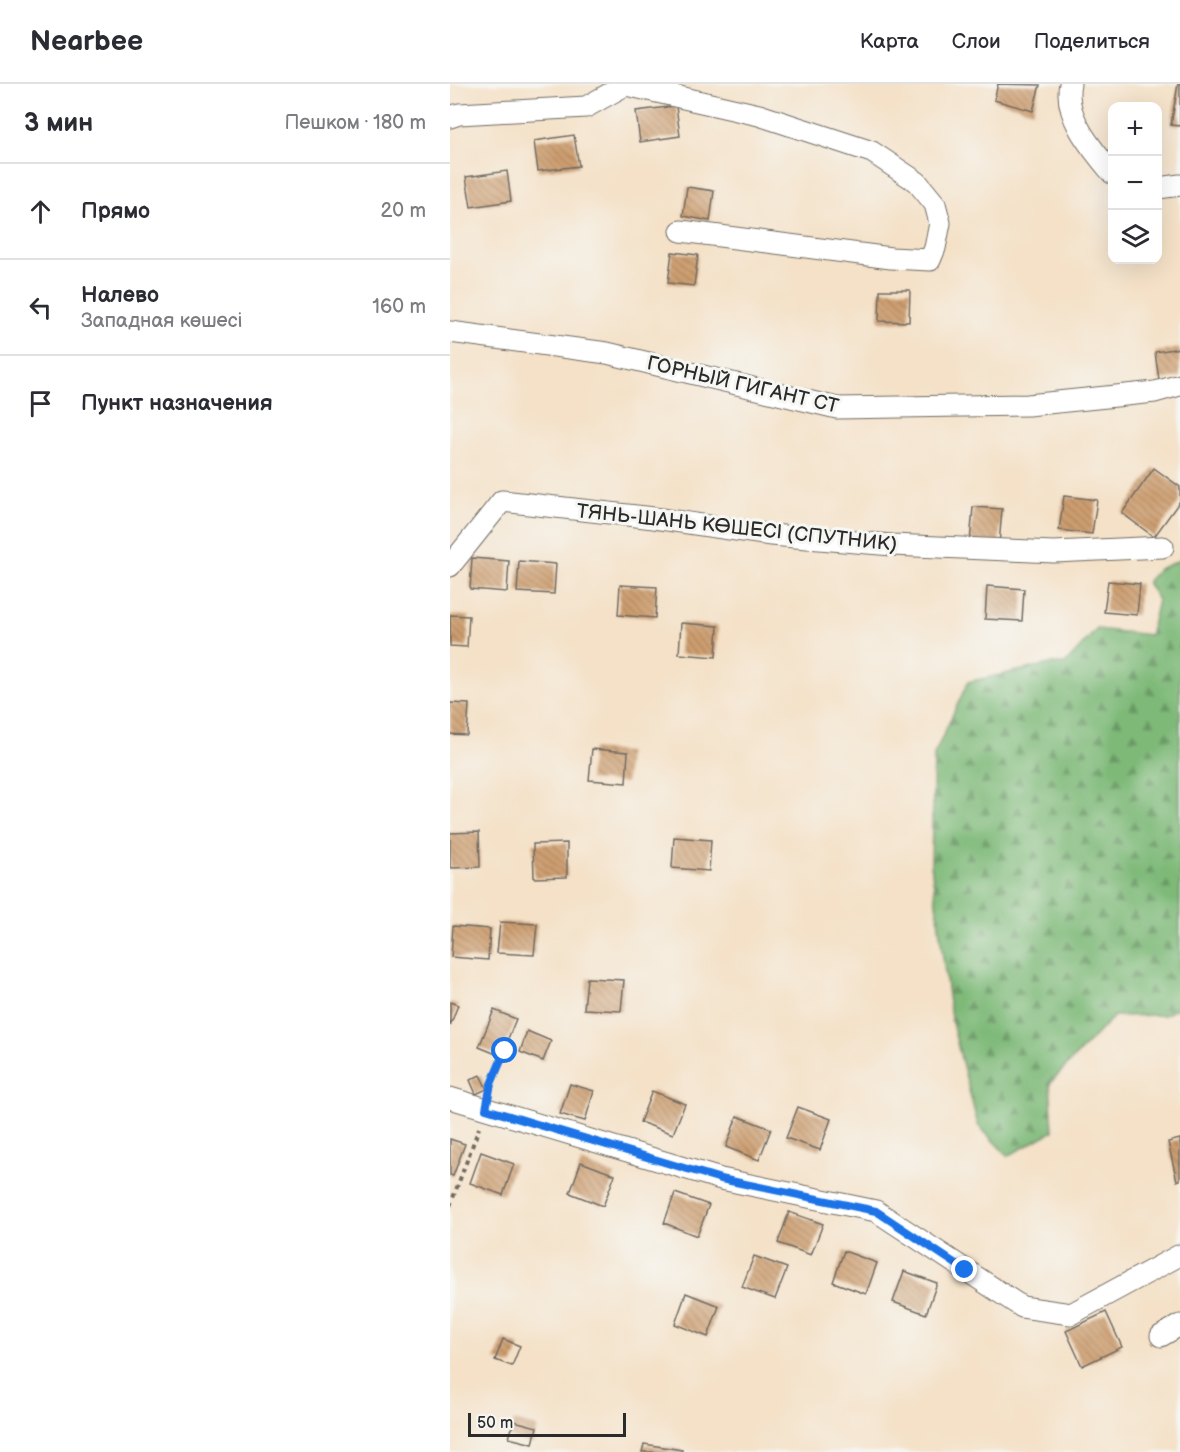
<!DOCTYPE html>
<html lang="ru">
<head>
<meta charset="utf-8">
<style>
  :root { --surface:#fff; --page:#f2f2f3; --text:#2b2b33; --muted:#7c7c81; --line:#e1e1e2 }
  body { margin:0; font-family:"Balsamiq Sans",sans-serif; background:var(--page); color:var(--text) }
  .controls { position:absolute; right:18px; top:18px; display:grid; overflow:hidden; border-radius:12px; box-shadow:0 6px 24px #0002 }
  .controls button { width:54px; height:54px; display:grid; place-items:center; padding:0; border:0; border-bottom:2px solid var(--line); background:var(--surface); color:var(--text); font:30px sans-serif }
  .scale { position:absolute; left:18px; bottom:15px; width:158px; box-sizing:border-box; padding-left:6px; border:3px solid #2b2b2b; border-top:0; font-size:16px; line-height:21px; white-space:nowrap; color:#2b2b2b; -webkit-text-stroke:4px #f6f6f2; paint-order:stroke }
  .stop { position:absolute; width:18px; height:18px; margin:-14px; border:4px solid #1a73e8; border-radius:50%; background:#fff }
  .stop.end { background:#1a73e8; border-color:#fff; box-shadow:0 2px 6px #0008 }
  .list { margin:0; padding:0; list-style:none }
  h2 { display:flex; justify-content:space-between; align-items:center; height:78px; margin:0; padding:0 24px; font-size:26px }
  h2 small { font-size:20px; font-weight:400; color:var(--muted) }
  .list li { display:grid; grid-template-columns:39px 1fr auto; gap:18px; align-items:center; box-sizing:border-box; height:96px; padding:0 24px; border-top:2px solid var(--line) }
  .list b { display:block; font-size:22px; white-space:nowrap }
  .list p { margin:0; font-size:20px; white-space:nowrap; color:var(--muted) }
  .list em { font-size:20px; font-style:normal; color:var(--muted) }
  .icon { flex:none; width:33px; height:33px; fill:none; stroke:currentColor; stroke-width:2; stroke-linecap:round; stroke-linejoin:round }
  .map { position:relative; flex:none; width:730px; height:1368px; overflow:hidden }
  header { display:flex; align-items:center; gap:36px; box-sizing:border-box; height:84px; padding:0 30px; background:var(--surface); border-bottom:2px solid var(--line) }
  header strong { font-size:28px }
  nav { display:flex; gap:33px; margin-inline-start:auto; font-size:21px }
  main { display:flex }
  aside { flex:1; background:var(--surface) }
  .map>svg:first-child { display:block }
</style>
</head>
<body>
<header>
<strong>Nearbee</strong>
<nav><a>Карта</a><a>Слои</a><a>Поделиться</a></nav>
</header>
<main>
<aside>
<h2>3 мин<small>Пешком · 180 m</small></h2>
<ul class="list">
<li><svg class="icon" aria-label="ahead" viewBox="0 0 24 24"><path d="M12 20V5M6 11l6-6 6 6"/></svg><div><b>Прямо</b></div><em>20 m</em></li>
<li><svg class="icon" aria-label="left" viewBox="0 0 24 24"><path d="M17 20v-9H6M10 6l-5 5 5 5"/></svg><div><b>Налево</b><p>Западная көшесі</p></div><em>160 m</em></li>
<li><svg class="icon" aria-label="arrive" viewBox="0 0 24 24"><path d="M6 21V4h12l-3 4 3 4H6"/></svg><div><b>Пункт назначения</b></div></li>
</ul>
</aside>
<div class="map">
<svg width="730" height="1368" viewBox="0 0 730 1368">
  <defs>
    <pattern id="forest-firs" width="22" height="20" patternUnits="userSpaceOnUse" patternTransform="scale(1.5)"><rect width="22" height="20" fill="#7eb978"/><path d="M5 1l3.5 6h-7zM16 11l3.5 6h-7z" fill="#679763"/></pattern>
    <pattern id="building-back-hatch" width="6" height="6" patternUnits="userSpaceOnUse" patternTransform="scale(1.5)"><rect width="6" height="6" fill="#ce9e6f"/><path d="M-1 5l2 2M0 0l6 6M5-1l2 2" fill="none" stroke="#a7815b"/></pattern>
  </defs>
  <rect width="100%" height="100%" fill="#f6f6f2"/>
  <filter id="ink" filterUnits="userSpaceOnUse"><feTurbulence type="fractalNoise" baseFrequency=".0167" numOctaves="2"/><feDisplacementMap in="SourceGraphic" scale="12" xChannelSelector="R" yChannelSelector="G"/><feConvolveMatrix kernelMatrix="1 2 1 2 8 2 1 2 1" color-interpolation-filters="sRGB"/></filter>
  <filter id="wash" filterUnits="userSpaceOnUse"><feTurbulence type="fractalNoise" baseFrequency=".008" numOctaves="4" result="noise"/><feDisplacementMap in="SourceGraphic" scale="24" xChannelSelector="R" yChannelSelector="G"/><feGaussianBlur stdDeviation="1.35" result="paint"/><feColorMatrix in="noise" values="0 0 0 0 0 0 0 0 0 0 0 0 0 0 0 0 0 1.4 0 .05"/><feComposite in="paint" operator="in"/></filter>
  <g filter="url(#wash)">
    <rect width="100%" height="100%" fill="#f4e1c7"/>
    <polygon fill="url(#forest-firs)" stroke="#547252" stroke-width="1.5" points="730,476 730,923 714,931 664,932 600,999 603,1047 558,1072 528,1041 501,935 481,780 484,671 518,598 600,580 615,580 647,545 700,551 708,516 697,498 709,485"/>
    <g id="blocks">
      <g fill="url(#building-back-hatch)">
        <polygon points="548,0 590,1 583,27 544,16"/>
        <polygon points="728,0 730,0 730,42 721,41"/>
        <polygon points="226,22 230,52 190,58 186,27"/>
        <polygon points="124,51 129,82 88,87 84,57"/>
        <polygon points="57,87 61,117 21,123 16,93"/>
        <polygon points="237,103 264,107 260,137 233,132"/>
        <polygon points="222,168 248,171 244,202 218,199"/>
        <polygon points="430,206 460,206 459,238 429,237"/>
        <polygon points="730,264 730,293 709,296 705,268"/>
        <polygon points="704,384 730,403 730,417 704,453 672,429"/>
        <polygon points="614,412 647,416 642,450 609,446"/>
        <polygon points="523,423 552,425 549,461 520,459"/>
        <polygon points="22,474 59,477 57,508 20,505"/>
        <polygon points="69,477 106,480 104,510 67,508"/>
        <polygon points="658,497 690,500 687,531 654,528"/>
        <polygon points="170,501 207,503 205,534 168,531"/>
        <polygon points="537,502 574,505 572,537 535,535"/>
        <polygon points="0,531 19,532 17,563 0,562"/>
        <polygon points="231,539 268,542 266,573 229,570"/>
        <polygon points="0,619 19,620 17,651 0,650"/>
        <polygon points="142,665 178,668 176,699 139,696"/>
        <polygon points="29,748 30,783 0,784 0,749"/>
        <polygon points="224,753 261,756 259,787 222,784"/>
        <polygon points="117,759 117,793 84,794 83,760"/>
        <polygon points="50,838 87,840 84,871 47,869"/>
        <polygon points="3,842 40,845 38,876 1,873"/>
        <polygon points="137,894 174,896 171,927 134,925"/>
        <polygon points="0,918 8,921 0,942"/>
        <polygon points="44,926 66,935 51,972 29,963"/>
        <polygon points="77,947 101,957 93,977 70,968"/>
        <polygon points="30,991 37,1005 26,1010 20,996"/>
        <polygon points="120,1000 144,1007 135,1037 110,1030"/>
        <polygon points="202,1007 235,1020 223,1050 190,1038"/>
        <polygon points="348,1023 381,1035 370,1066 336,1054"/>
        <polygon points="287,1032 321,1045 309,1076 276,1063"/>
        <polygon points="0,1055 15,1060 3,1092 0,1091"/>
        <polygon points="730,1055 730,1096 727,1097 718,1058"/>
        <polygon points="31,1068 64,1080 53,1111 20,1099"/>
        <polygon points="131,1078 165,1091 153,1122 120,1109"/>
        <polygon points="225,1109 259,1121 247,1152 214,1139"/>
        <polygon points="339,1128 373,1140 361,1171 328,1159"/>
        <polygon points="394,1167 427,1179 416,1210 383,1198"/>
        <polygon points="304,1172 337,1184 325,1215 292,1203"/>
        <polygon points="454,1187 487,1199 476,1230 443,1218"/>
        <polygon points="236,1209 269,1222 258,1253 225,1240"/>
        <polygon points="656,1228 672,1263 632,1282 616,1247"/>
        <polygon points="53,1255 70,1262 62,1282 45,1276"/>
        <polygon points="64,1337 87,1343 83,1360 59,1354"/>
        <polygon points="194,1360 232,1366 232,1368 192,1368"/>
      </g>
    </g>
  </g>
  <g filter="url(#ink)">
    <use href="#blocks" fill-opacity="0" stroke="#716b62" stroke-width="1.5"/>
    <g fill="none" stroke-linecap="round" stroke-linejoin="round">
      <defs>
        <g id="minor">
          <path d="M620 0C613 32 643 66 662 89"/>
          <polyline points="176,1 309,31 422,68 467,98 485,120 490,139 485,164 480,176 441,174 231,147"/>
          <polyline points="0,33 9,30 136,23 177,0"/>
          <polyline points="708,104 730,101"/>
          <polyline points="0,248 157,269 387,324 578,321 705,308 730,301"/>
          <polyline points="0,482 52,417 204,434 321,451 442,461 604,468 713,463"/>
          <polyline points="0,1014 271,1095 426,1127 572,1223 621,1230 730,1171"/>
          <polyline points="711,1252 730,1241"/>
        </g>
      </defs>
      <use href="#minor" stroke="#716b62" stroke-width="23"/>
      <g stroke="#716b62" stroke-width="4" stroke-dasharray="4.5 4.5" stroke-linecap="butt">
        <polyline points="40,1005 55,967"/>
        <polyline points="0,1122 29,1044"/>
      </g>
      <use href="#minor" stroke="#fff" stroke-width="21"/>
    </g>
  </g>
  <g fill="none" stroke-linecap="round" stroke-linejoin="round" filter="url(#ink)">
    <polyline stroke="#1a73e8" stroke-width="8" points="55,967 41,1000 36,1025 271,1095 426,1127 515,1186"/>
  </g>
  <g text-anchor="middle" stroke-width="6" stroke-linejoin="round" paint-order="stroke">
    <g font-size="20" fill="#2b2b2b" stroke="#f6f6f2">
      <text transform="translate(293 300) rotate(13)" y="7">ГОРНЫЙ ГИГАНТ СТ</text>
      <text transform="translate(287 443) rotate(6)" y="7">ТЯНЬ-ШАНЬ КӨШЕСІ (СПУТНИК)</text>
    </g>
  </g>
</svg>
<div class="controls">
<button>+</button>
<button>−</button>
<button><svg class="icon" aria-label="layers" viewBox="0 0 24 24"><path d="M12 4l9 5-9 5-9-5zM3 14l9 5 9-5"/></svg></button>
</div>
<div class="scale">50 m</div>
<div class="stop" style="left:55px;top:967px"></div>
<div class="stop end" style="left:515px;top:1186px"></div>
</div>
</main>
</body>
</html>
